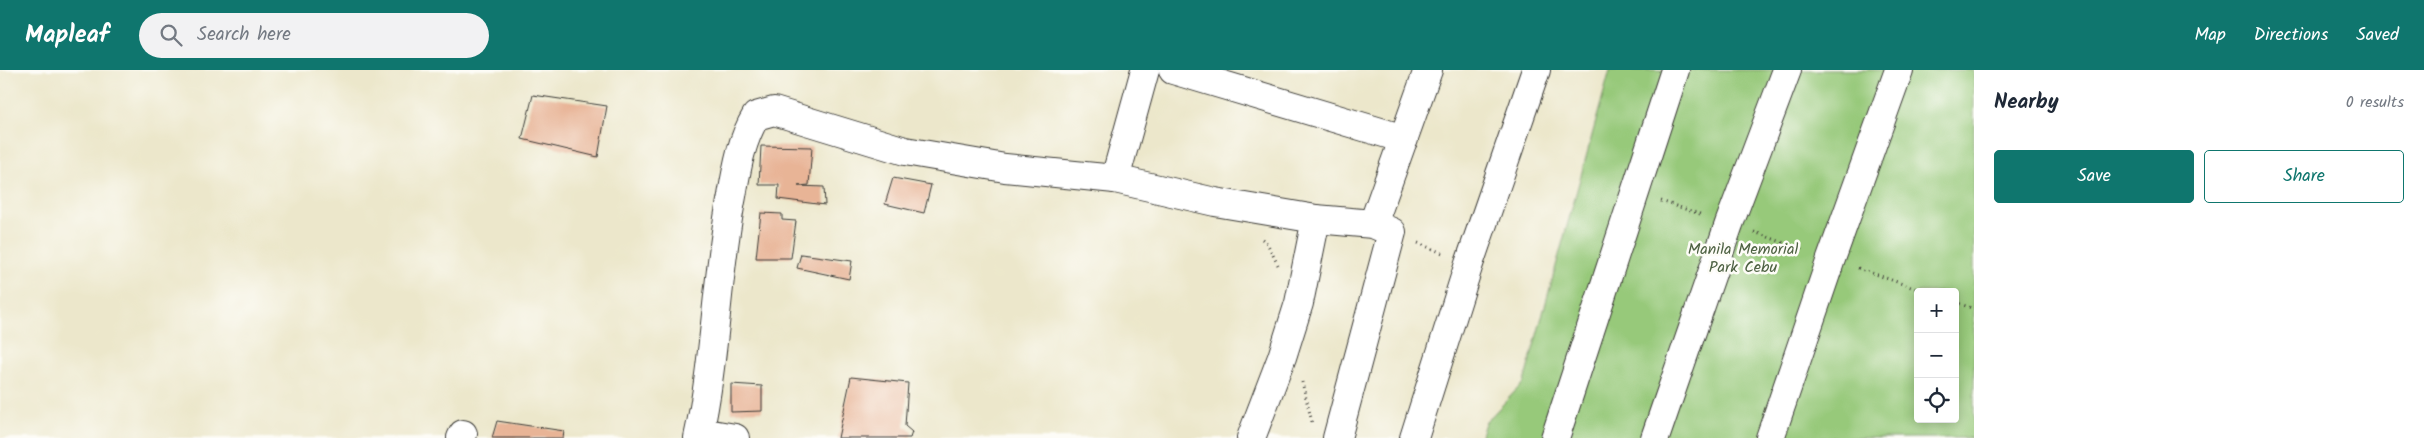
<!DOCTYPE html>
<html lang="en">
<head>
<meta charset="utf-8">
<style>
  :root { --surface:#fff; --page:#f2f2f3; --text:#1f2937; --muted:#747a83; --line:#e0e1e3; --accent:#0f766e }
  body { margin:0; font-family:Kalam,sans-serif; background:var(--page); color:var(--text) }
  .controls { position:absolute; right:15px; bottom:15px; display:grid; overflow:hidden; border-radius:5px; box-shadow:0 2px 12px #0003 }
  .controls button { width:45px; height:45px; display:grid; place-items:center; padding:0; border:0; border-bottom:1px solid var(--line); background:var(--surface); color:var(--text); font:25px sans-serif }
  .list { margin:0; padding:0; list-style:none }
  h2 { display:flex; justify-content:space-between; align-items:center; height:65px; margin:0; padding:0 20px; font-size:21px }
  h2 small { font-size:16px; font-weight:400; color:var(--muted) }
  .actions { display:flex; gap:10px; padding:15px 20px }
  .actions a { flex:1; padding:11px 0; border:1px solid var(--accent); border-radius:5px; text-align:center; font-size:18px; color:var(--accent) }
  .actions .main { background:var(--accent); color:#fff }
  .icon { flex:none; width:28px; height:28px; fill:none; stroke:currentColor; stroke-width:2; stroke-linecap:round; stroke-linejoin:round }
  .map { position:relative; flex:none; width:1974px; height:368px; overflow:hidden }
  header { display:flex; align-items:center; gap:30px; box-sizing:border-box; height:70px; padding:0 25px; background:var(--accent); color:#fff }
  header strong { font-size:24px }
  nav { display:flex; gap:28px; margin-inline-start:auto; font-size:18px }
  .search { width:350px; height:45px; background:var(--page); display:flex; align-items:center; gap:12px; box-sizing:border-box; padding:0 18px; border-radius:28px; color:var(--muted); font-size:19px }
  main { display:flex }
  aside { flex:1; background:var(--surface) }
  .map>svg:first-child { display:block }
</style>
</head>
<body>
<header>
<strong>Mapleaf</strong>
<div class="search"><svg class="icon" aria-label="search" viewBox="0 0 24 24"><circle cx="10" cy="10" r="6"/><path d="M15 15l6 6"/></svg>Search here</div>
<nav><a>Map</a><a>Directions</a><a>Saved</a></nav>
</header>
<main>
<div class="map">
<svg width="1974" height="368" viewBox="0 0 1974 368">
  <rect width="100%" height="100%" fill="#fdfcf7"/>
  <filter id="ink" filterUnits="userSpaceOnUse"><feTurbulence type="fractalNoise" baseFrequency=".02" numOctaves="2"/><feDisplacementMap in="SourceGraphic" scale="10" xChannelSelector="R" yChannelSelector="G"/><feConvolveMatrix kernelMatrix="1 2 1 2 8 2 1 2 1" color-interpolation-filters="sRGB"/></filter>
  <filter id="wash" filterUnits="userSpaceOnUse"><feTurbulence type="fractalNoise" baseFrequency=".0096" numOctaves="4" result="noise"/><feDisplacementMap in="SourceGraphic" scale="20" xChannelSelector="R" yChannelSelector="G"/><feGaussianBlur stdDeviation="1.12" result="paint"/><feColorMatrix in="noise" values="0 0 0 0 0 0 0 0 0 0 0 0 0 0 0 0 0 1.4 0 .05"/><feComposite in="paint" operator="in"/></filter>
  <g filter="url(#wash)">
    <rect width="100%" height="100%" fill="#ece7cb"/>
    <path fill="#97c97a" stroke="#5a724b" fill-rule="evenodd" d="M1610 0H1974V368H1480L1485 353 1524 312ZM1918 222H1955V349H1918Z"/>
    <g id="blocks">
      <g fill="#e8b496">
        <polygon points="533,25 607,36 598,87 522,69"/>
        <polygon points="761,76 812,77 809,115 798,116 824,117 825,135 778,129 779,115 759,115"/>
        <polygon points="893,108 931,115 924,143 885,134"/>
        <polygon points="761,143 782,144 782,150 796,151 791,188 756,188"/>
        <polygon points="801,184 852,191 849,209 797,198"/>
        <polygon points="851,307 908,313 905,356 912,362 910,368 838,368"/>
        <polygon points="731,314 762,316 762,341 731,342"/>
        <polygon points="497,351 564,361 563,368 492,368"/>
      </g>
    </g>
  </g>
  <g filter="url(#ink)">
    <use href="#blocks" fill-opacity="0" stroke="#3b3a36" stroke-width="1"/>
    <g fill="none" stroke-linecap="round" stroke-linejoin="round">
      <defs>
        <g id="minor">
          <polyline points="1173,0 1404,69"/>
          <polyline points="1115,109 1145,0"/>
          <polyline points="1373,154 1428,0"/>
          <polyline points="700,362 735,368"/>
          <polyline points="461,368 463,364"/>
          <path d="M698 368C716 288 716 206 732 126 737 97 741 71 756 46L774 41 905 81 1005 98 1115 109 1215 132 1316 149 1373 154 1392 162 1337 368"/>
          <polyline points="1251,368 1282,287 1299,233 1316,149"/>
          <polyline points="1414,368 1469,194 1536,0"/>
          <polyline points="1555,368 1675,0"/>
          <polyline points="1655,368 1729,154 1787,0"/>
          <polyline points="1770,368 1831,189 1899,0"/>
        </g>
      </defs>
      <use href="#minor" stroke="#3b3a36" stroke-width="30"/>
      <g stroke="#3b3a36" stroke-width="3" stroke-dasharray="1 4" stroke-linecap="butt">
        <polyline points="1661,131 1703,145"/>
        <polyline points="1754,162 1804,180"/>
        <polyline points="1262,169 1267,173 1278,195"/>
        <polyline points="1418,173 1445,184"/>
        <polyline points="1858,198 1925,222"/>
        <polyline points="1955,232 1974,239"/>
        <polyline points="1302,312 1312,352"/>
      </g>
      <use href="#minor" stroke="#fff" stroke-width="28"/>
    </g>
  </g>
  <g text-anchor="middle" stroke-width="5" stroke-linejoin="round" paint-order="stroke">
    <g font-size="16" fill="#4d6142" stroke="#fdfcf7">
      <text x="1743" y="184">Manila Memorial<tspan x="1743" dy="18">Park Cebu</tspan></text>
    </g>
  </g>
</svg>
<div class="controls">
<button>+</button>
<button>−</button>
<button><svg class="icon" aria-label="locate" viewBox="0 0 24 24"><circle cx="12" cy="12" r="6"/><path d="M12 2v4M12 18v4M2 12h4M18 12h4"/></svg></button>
</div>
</div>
<aside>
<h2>Nearby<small>0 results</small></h2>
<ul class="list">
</ul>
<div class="actions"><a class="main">Save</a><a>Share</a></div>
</aside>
</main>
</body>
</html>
